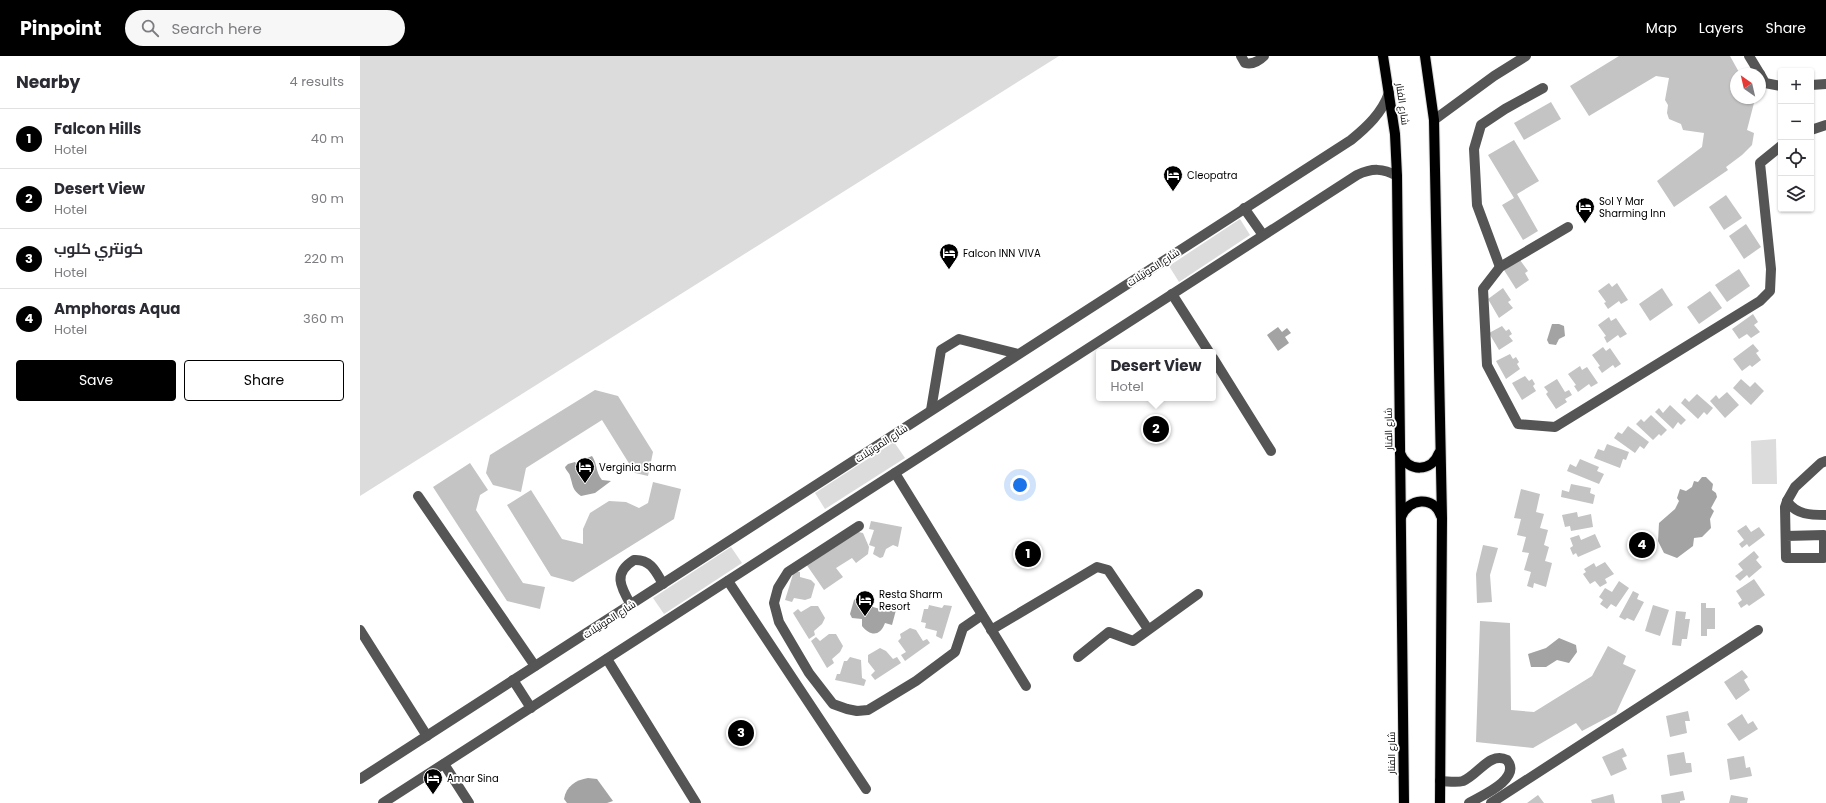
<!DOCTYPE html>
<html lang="en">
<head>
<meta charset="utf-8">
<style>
  :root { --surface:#fff; --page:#f7f7f7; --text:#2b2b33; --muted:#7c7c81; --line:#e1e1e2; --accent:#000 }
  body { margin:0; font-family:Poppins,Cairo,sans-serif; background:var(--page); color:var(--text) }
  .controls { position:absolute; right:12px; top:12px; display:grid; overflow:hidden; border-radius:4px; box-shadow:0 1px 3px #0004 }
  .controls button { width:36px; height:36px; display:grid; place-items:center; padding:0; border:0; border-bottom:1px solid var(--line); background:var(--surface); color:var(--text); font:20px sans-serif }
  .compass { position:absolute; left:1370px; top:12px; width:36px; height:36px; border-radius:50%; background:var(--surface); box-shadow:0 1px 3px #0004; rotate:326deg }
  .you { position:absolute; left:660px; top:429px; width:14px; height:14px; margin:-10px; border:3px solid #fff; border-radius:50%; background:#1a73e8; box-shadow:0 0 0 6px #1a73e833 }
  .badge { display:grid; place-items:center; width:26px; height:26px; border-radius:50%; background:var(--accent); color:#fff; font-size:13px; font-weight:700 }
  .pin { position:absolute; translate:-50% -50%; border:2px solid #fff; box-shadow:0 1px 4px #0006 }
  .popup { position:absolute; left:736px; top:293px; width:120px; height:52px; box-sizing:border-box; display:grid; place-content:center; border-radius:4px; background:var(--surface); filter:drop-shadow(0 1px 3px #0005); font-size:13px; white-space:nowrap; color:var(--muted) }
  .popup b { font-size:15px; color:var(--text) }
  .popup::after { content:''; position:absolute; left:50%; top:100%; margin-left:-8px; border:8px solid transparent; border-top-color:var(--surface) }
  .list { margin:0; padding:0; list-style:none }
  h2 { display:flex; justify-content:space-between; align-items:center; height:52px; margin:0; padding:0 16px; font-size:17px }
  h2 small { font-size:13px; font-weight:400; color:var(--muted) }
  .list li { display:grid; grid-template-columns:26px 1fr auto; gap:12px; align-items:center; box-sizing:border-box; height:60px; padding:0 16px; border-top:1px solid var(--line) }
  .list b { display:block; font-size:15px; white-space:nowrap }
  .list p { margin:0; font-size:13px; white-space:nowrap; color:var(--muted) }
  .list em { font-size:13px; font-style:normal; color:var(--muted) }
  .actions { display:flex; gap:8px; padding:12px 16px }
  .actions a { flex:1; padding:9px 0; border:1px solid var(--accent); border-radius:4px; text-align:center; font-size:14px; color:var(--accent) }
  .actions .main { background:var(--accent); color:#fff }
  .icon { flex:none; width:22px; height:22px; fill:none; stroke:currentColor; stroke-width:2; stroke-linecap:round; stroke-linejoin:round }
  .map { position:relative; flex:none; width:1466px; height:747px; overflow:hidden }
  header { display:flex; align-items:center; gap:24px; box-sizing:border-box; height:56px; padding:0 20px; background:var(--accent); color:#fff }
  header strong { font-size:19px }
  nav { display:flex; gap:22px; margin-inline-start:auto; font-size:14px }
  .search { width:280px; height:36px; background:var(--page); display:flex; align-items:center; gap:10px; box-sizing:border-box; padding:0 14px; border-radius:22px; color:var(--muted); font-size:15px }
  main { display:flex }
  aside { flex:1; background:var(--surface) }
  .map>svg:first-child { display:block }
</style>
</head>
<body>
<header>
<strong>Pinpoint</strong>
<div class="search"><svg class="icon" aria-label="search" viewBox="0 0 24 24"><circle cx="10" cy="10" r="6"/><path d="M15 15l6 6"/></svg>Search here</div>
<nav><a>Map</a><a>Layers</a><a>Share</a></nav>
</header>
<main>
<aside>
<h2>Nearby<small>4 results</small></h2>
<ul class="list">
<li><span class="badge">1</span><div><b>Falcon Hills</b><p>Hotel</p></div><em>40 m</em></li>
<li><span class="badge">2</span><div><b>Desert View</b><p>Hotel</p></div><em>90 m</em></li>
<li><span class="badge">3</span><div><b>كونتري كلوب</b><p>Hotel</p></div><em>220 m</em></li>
<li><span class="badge">4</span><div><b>Amphoras Aqua</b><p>Hotel</p></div><em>360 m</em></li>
</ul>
<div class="actions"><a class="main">Save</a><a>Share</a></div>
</aside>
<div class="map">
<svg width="1466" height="747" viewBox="0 0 1466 747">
  <rect width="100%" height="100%" fill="#fff"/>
  <g fill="#dcdcdc">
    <polygon points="0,0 699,0 0,440"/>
    <polygon points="880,163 890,179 819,226 809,210"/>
    <polygon points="1416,383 1417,428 1392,428 1391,385"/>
    <polygon points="534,386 545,402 465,453 455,437"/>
    <polygon points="371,491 382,507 304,558 293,542"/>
  </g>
  <g fill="#a3a3a3">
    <polygon points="1192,268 1199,268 1204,270 1205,280 1199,283 1196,289 1189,288 1187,284"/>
    <polygon points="918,271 922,276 927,272 931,277 925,281 929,287 918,295 907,279"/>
    <path d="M232 400C238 409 235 415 242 424L251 425 235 437 221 440C212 434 213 429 210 420 210 417 206 415 205 411L208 408 215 406 220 412 224 411 227 402Z"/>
    <polygon points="1342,421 1346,421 1353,428 1352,434 1356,437 1357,441 1351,452 1354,455 1350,463 1351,472 1342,481 1334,482 1333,490 1317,502 1304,497 1298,485 1299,467 1315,453 1319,445 1317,442 1320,433 1326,435 1332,431 1334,425 1338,426"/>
    <path d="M497 542 510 545 513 551 520 553 526 548 533 550 536 554 532 569 525 567C520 581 510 580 502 570V563L492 562 490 558 494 544Z"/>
    <polygon points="1199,582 1216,589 1217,596 1209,607 1197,604 1186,611 1171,611 1168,598 1186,592"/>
    <path d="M228 722 237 723 253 745 247 747H207L204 743C206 730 216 724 228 722Z"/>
  </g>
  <g fill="#c4c4c4">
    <polygon points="1259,0 1370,0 1380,18 1376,18 1376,42 1395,43 1387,74 1394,77 1392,89 1382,99 1366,111 1368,114 1314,151 1297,125 1342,91 1344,77 1323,74 1321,68 1309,63 1307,57 1308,49 1305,44 1309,22 1296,20 1229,60 1210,30"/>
    <polygon points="1191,46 1201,63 1164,84 1154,67"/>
    <polygon points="1154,84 1179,125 1157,138 1178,175 1163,184 1142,149 1154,142 1128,99"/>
    <polygon points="1366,139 1382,162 1364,174 1349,151"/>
    <polygon points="1386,168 1401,191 1384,203 1369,180"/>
    <polygon points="1160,204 1168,215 1165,217 1169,224 1156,233 1144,214"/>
    <polygon points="1379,213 1390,230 1367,246 1355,229"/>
    <polygon points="1249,227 1252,231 1257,227 1268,244 1261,248 1259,245 1248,253 1244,247 1246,246 1238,235"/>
    <polygon points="1143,232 1151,244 1148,246 1153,252 1139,262 1128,243"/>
    <polygon points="1302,232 1313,249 1290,265 1279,248"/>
    <polygon points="1350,235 1362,252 1339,268 1327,251"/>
    <polygon points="1393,258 1398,266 1394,269 1400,276 1391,282 1387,278 1379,283 1372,273"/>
    <polygon points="1249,261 1251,265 1256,262 1267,278 1260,282 1258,279 1247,287 1244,281 1246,280 1238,269"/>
    <polygon points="1142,270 1146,275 1149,273 1152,278 1149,280 1153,285 1139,294 1129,277"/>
    <polygon points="1393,288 1399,295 1396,297 1401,304 1392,311 1390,309 1382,315 1373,303"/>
    <polygon points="1243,291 1246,295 1250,292 1261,308 1255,312 1253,309 1242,317 1238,311 1240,310 1232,299"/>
    <polygon points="1150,298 1153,303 1156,301 1159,306 1157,308 1160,313 1146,323 1136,305"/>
    <polygon points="1220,310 1222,314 1227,311 1238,327 1231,331 1229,328 1218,336 1214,330 1216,329 1208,318"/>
    <polygon points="1165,320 1169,325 1172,323 1175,328 1173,330 1176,335 1162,344 1152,327"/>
    <polygon points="1197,323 1205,336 1209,334 1212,339 1205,343 1207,346 1196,353 1186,338 1188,336 1184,331"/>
    <polygon points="1381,323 1390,331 1395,326 1404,335 1391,349 1373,332"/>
    <polygon points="235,334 258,340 293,396 288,420 275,417 242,364 166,412 161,436 133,429 126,417 130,399"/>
    <polygon points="1367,336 1379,349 1365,362 1350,345 1356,339 1359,343"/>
    <polygon points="1337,338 1353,352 1347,359 1344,356 1338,363 1321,347 1325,342 1329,346"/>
    <polygon points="1310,349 1326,364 1321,369 1318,366 1313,373 1295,356 1299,352 1303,357"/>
    <polygon points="1291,359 1307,374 1301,380 1299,378 1293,384 1276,368 1281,363 1284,366"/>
    <polygon points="1268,370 1289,386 1284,393 1280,390 1275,397 1254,382 1258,376 1262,378"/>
    <polygon points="1247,388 1269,396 1266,404 1263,403 1260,412 1234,402 1238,393 1244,395"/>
    <polygon points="1220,403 1239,411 1237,415 1244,418 1239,428 1207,415 1210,408 1216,411"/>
    <polygon points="110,407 128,434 120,439 116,454 163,527 185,531 180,553 147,545 73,431"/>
    <polygon points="293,426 321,433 314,463 213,526 191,520 147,449 171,434 202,483 223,488 223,473 230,457 249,445 266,446 279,452 288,447"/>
    <polygon points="1211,428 1231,432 1230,437 1235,439 1233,448 1201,441 1202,434 1209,436"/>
    <polygon points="1161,433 1180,438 1176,456 1184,458 1180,472 1188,474 1184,489 1189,491 1185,505 1192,507 1186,531 1174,527 1173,532 1167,530 1171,516 1164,514 1169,497 1162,496 1166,481 1157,479 1161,463 1154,462"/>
    <polygon points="1217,456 1218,461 1231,458 1233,471 1211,475 1210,470 1205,471 1202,459"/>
    <polygon points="511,465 542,471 538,491 533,489 526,493 523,501 520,502 513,498 515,491 509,489 514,474 509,473"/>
    <polygon points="1386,469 1391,476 1399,471 1405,479 1389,491 1387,488 1382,492 1379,488 1384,484 1377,475"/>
    <polygon points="494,475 503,477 509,491 508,498 496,507 492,502 476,512 483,521 464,534 446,508"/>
    <polygon points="1235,478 1241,491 1218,501 1216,497 1213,499 1210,492 1213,490 1210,482 1219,479 1221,484"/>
    <polygon points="1123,489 1138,492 1130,519 1132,546 1117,547 1116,518"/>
    <polygon points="1394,495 1399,501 1396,504 1402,511 1389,522 1387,519 1380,525 1375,520 1383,514 1378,508"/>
    <polygon points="1245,506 1254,518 1245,523 1247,527 1240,531 1235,525 1230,528 1223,518 1226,516 1224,513 1234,507 1236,511"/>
    <polygon points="434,515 440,516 440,521 451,524 455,528 451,542 445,544 434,542 432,546 425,544"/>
    <polygon points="1394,523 1405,539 1389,550 1387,548 1381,552 1378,547 1382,544 1376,535"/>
    <polygon points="1259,525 1269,532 1256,551 1251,548 1247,553 1240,548 1243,544 1239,541 1245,532 1252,536"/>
    <polygon points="1273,535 1279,538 1277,543 1284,546 1274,565 1267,562 1265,564 1259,561"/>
    <polygon points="1341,547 1346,547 1346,552 1355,552 1355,573 1347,573 1347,580 1341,580"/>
    <polygon points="569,549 582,552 584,549 592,550 582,583 576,580 577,575 565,572 566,567 561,566 564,553 568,553"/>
    <polygon points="1293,549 1309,554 1300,580 1285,575"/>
    <polygon points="451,550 458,550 465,562 462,568 454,575 455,579 449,583 433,557 438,553 441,556"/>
    <polygon points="1316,555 1326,556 1325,563 1330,563 1327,583 1322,583 1321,590 1312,589"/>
    <polygon points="1120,565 1150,567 1151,654 1174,656 1232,620 1248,590 1266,600 1263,608 1276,614 1256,657 1222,675 1216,667 1173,692 1116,686"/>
    <polygon points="550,572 556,574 563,585 567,583 570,587 545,605 541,599 546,596 538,585 541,582 540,578"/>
    <polygon points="469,578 476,578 483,590 480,596 472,603 474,607 467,612 451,585 456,581 460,585"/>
    <polygon points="520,592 526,595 533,603 537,601 541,607 515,624 511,619 515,615 508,606 508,599"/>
    <polygon points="490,601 501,604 502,622 506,624 504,630 475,624 477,618 480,618 484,605 487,605"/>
    <polygon points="1382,614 1388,621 1384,624 1390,634 1376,644 1364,626"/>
    <polygon points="1328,655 1330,665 1325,665 1327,677 1310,681 1306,660"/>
    <polygon points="1382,658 1388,668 1393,665 1398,673 1379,685 1367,668"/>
    <polygon points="1263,692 1267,700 1262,702 1267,713 1251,720 1242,701"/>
    <polygon points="1324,696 1326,707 1331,707 1332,716 1310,720 1307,699"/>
    <polygon points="1384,700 1386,712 1390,711 1392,720 1370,724 1367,703"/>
    <polygon points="1323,735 1325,744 1320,745 1320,747 1302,747 1301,739"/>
    <polygon points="1253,738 1255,747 1232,747 1231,744"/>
    <polygon points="1178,739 1184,747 1167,747"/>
    <polygon points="1371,739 1388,742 1387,747 1369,747"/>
  </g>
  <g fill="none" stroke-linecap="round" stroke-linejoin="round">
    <defs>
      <g id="major">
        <polyline points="1023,0 1035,78 1037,120 1044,747"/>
        <polyline points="1065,0 1074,64 1082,462 1080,747"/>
        <path d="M1040 397C1048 417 1072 416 1079 397"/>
        <path d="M1041 461C1048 442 1074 439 1081 460"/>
      </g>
    </defs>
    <use href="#major" stroke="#dbdbdb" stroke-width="12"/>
    <g stroke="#555" stroke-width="10">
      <path d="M881 0 885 7C893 9 899 5 904 0"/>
      <polyline points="1389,0 1400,18"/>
      <polyline points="1400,18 1405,27 1421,30"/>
      <polyline points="1451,29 1466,28"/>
      <polyline points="1074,64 1134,20 1166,0"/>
      <polyline points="1451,74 1466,69"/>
      <polyline points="884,152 903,179"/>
      <polyline points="1208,171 1140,211 1123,233 1127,309 1158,368 1195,371 1400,245 1410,235 1411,213 1400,107 1421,90"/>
      <polyline points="1140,211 1117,149 1114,93 1121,69 1145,53 1183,32"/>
      <polyline points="812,238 849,296"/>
      <polyline points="853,302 911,395"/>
      <polyline points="571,354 581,294 599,283 658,298"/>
      <path d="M1466 405 1461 407 1435 431 1427 445C1436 459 1451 459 1466 459"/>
      <polyline points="535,417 666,630"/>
      <polyline points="58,440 175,610"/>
      <polyline points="499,470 428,516 418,532 414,547 419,566 449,617 473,648 487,653 497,655 508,654 528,642 556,625 595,596 603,572 622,559"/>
      <polyline points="1426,480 1464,479 1464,502 1426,502 1425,451 1427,445"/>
      <polyline points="368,525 506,733"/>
      <path d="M271 549C260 530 253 517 274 504 291 503 296 516 303 528"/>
      <polyline points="0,574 67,680"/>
      <polyline points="631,574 737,511 748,514 788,573"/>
      <polyline points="718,601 749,576 773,585 838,538"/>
      <polyline points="247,603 336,747"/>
      <polyline points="153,624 171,652"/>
      <polyline points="84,708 109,747"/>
      <path d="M0 723 991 84C1007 71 1022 57 1029 37"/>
      <path d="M1080 725C1087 725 1096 727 1103 725 1118 719 1130 695 1147 704 1162 723 1121 740 1109 747"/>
      <path d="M23 747 997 119C1012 112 1023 112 1037 120"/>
      <polyline points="1131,747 1398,574"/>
    </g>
    <use href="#major" stroke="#000" stroke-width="10"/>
  </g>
  <defs>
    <symbol id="hotel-pin" viewBox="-11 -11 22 30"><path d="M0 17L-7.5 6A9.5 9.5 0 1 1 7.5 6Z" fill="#000" stroke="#fff"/><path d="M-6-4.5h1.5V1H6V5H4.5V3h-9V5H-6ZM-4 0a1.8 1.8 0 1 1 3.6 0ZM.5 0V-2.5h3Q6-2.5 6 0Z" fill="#fff"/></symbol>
  </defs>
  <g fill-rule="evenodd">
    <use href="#hotel-pin" x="802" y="108" width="22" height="30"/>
    <use href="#hotel-pin" x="1214" y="140" width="22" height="30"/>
    <use href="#hotel-pin" x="578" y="186" width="22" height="30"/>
    <use href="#hotel-pin" x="214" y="400" width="22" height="30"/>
    <use href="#hotel-pin" x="494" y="533" width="22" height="30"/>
    <use href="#hotel-pin" x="62" y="711" width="22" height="30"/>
  </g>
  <g text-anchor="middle" stroke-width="3.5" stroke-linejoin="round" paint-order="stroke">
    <g font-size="10" fill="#000" stroke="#fff">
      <text transform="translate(1043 48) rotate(82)" y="4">شارع الفنار</text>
      <text transform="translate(793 211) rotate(-33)" y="4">شارع الموتيلات</text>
      <text transform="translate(1028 373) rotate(-91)" y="4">شارع الفنار</text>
      <text transform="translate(521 387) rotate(-33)" y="4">شارع الموتيلات</text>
      <text transform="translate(249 563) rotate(-33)" y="4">شارع الموتيلات</text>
      <text transform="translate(1031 697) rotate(-90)" y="4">شارع الفنار</text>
    </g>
    <g font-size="10" fill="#000" stroke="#fff" text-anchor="start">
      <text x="827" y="123">Cleopatra</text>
      <text x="1239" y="149">Sol Y Mar<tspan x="1239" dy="12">Sharming Inn</tspan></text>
      <text x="603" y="201">Falcon INN VIVA</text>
      <text x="239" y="415">Verginia Sharm</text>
      <text x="519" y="542">Resta Sharm<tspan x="519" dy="12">Resort</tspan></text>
      <text x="87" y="726">Amar Sina</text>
    </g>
  </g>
</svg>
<div class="controls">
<button>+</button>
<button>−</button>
<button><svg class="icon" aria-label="locate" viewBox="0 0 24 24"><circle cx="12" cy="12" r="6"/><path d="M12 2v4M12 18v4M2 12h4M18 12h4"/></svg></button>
<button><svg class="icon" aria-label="layers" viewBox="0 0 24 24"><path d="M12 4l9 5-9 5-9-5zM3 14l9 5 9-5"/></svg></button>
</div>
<svg class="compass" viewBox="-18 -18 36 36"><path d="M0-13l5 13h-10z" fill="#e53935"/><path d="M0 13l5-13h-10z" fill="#7c7c81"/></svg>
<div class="you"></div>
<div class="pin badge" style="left:668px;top:498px">1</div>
<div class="pin badge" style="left:796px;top:373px">2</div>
<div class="popup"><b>Desert View</b>Hotel</div>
<div class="pin badge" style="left:381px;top:677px">3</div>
<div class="pin badge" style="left:1282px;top:489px">4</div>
</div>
</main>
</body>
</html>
